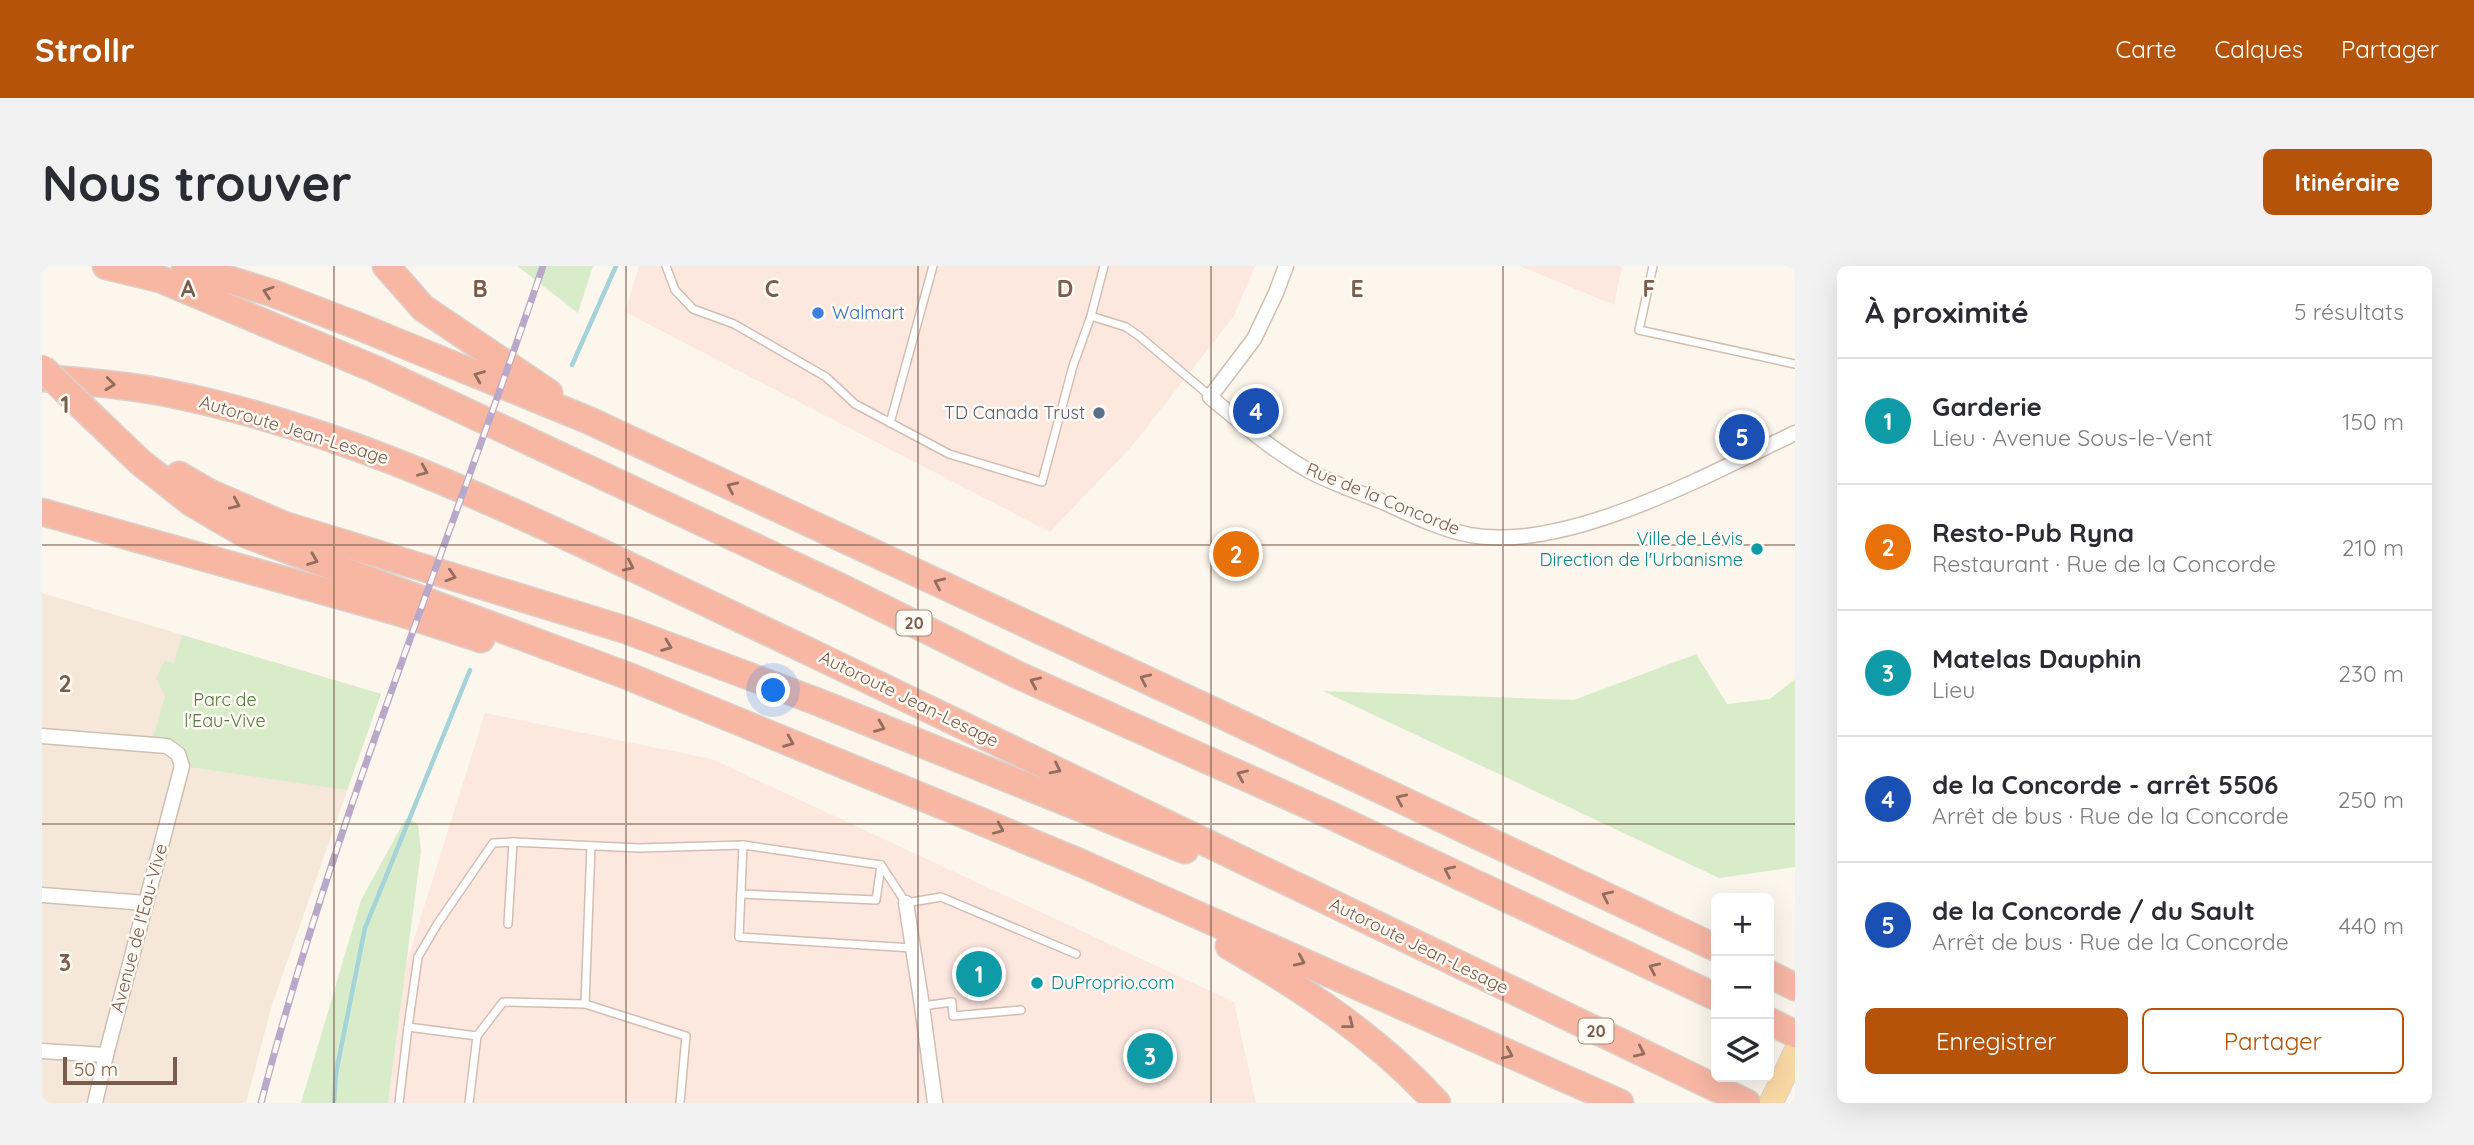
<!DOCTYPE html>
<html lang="fr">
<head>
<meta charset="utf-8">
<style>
  :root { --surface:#fff; --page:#f2f2f3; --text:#2b2b33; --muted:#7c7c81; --line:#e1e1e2; --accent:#b45309 }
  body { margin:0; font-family:Quicksand,sans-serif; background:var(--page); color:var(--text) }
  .controls { position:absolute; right:21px; bottom:21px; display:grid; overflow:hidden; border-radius:10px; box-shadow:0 7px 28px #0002 }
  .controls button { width:63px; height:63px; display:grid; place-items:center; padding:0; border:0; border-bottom:2px solid var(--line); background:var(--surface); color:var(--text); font:35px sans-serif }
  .scale { position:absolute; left:21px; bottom:18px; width:114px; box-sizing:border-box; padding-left:7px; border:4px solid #7a5c4d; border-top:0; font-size:19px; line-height:24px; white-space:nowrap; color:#7a5c4d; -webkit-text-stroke:5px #fffaf3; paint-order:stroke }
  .you { position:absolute; left:732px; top:425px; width:24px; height:24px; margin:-18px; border:5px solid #fff; border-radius:50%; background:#1a73e8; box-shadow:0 0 0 10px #1a73e833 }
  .badge { display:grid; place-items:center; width:46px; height:46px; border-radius:50%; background:var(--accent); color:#fff; font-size:23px; font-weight:700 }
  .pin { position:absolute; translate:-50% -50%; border:4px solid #fff; box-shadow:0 2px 7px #0006 }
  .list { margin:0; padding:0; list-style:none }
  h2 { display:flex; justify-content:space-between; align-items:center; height:91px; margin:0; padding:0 28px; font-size:30px }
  h2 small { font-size:23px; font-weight:400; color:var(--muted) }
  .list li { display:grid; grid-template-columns:46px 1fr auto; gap:21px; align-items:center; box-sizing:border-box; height:126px; padding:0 28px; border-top:2px solid var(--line) }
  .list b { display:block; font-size:26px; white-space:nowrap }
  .list p { margin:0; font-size:23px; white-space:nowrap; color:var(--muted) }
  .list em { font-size:23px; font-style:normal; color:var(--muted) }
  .actions { display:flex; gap:14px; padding:21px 28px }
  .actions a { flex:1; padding:16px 0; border:2px solid var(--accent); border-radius:10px; text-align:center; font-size:24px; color:var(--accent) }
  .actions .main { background:var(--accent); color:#fff }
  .icon { flex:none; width:38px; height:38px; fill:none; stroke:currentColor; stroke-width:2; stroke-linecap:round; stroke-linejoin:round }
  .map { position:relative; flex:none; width:1753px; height:837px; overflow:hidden; border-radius:10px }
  header { display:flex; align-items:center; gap:42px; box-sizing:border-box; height:98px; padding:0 35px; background:var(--accent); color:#fff }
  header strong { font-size:33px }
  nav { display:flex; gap:38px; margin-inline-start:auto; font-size:24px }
  .intro { display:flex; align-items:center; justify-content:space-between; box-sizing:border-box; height:168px; padding:0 42px }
  h1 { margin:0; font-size:49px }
  .button { padding:18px 32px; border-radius:10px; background:var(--accent); color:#fff; font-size:24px; font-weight:700 }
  main { display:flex; gap:42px; padding:0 42px }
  aside { flex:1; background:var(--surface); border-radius:10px; box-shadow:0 7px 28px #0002 }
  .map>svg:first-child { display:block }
</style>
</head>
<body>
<header>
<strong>Strollr</strong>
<nav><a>Carte</a><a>Calques</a><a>Partager</a></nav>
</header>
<div class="intro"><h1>Nous trouver</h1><a class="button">Itinéraire</a></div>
<main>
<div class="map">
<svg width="1753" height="837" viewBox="0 0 1753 837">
  <rect width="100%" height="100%" fill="#fdf6ec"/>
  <polygon fill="#f5e8da" points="0,327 339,428 230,739 204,837 0,837"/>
  <g fill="#fde8e0">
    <polygon points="597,0 1213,0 1192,50 1090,180 1008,266 583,46"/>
    <polygon points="1478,0 1580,0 1572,39"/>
    <polygon points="443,447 670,493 1192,736 1214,837 346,837 364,698"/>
  </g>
  <g fill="#d8ecc9">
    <polygon points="475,0 551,0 536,47"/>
    <polygon points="140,369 339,428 305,524 140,500 135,488 109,479 123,430 114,412 123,394 132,398"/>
    <polygon points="1654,388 1685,438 1728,433 1753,413 1753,601 1677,612 1281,425 1532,434"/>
    <polygon points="364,552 376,558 379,585 346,837 259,837 319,634"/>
  </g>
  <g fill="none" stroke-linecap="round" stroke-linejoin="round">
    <g stroke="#a5d3da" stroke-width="4.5">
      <polyline points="530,99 574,0"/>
      <polyline points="292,837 294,807 323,662 428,404"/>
    </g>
    <defs>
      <g id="lane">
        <polyline points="624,0 633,24 651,43 692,58 784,111 813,138 907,188 1000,216 1031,100 1049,50 1062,0"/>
        <polyline points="1611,0 1597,64 1753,98"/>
        <polyline points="1049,50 1084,61 1097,70 1168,130"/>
        <polyline points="848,157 891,0"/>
        <polyline points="701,579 697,671 870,682"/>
        <polyline points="549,580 543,738 644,770 638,837"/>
        <polyline points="699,628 834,634 839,599"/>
        <polyline points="466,658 471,576 597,582 701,579 839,599 864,637 899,631 1034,688"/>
        <polyline points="880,740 910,736 911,750 979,744"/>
        <polyline points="435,770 366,761 376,691 396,657 451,577 471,576"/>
        <polyline points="357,837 366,761"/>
        <polyline points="427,837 435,770 461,736 543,738"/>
      </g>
      <g id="street">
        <path d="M1244 0 1234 27 1212 73 1168 131C1202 159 1235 189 1275 209 1296 219 1318 227 1339 235 1368 248 1397 263 1428 269 1523 287 1668 208 1753 167"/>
        <polyline points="0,470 125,480 136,488 140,500 64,789 53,837"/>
        <polyline points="0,629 104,637"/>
        <polyline points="864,637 880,740 893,837"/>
        <polyline points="0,785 64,789"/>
      </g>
      <polyline id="primary" points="1729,837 1753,787"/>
      <g id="highway">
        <polyline points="64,0 118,13 335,104 796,320 978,410 1288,549 1674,731"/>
        <polyline points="143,0 230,27 316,60 546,154 1165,442 1674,682"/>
        <polyline points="344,0 381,42 507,127"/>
        <path d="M0 112C43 116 87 119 130 128 284 160 417 220 558 286 646 328 733 369 820 411 1116 552 1410 696 1705 837"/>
        <polyline points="52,152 98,196 150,237 203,268 586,410 873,528 1039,597 1578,837"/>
        <polyline points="137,209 168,227 242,259 584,364 776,436 1143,584"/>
        <polyline points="0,246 356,346 439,373"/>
        <path d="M1187 680C1263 724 1336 772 1395 837"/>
        <polyline points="1727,708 1753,721"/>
        <polyline points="1727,755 1753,768"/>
      </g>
    </defs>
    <use href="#lane" stroke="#d1beb0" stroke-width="10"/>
    <use href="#street" stroke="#d1beb0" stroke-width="17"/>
    <use href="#primary" stroke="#dad1cd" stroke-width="25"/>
    <use href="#highway" stroke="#dad1cd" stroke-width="29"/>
    <use href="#lane" stroke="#fff" stroke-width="7"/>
    <use href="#street" stroke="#fff" stroke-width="14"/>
    <use href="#primary" stroke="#fbd9a5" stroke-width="23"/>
    <use href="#highway" stroke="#f7b7a3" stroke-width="26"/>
    <defs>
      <path id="rail" d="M219 837C293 552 407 279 501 0"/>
    </defs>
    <use href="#rail" stroke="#b9a8c9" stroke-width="7"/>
    <use href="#rail" stroke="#fffaf3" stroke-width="4.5" stroke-dasharray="13" stroke-linecap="butt"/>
    <defs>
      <polyline id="highway-bridge" points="0,102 52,152"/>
    </defs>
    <use href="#highway-bridge" stroke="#dad1cd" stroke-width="29" stroke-linecap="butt"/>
    <use href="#highway-bridge" stroke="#f7b7a3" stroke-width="26"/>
  </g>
  <defs><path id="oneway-chevron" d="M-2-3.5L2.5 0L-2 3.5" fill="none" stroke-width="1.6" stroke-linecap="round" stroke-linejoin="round" transform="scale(1.75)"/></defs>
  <g stroke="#936e5e">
    <use href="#oneway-chevron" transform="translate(226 26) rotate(-162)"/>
    <use href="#oneway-chevron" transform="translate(437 110) rotate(-158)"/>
    <use href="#oneway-chevron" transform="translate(68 118) rotate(6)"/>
    <use href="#oneway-chevron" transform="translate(381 205) rotate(23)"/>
    <use href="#oneway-chevron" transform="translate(690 221) rotate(-155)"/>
    <use href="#oneway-chevron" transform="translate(193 238) rotate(24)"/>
    <use href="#oneway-chevron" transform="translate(271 294) rotate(21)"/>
    <use href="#oneway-chevron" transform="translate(587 300) rotate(25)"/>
    <use href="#oneway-chevron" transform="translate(409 310) rotate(17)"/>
    <use href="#oneway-chevron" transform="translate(897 317) rotate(-155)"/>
    <use href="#oneway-chevron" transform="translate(625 380) rotate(21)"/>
    <use href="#oneway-chevron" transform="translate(1103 413) rotate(-155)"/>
    <use href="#oneway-chevron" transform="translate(993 416) rotate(-156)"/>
    <use href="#oneway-chevron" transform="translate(838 461) rotate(22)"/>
    <use href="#oneway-chevron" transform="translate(747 476) rotate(22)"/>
    <use href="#oneway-chevron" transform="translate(1014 503) rotate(26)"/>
    <use href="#oneway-chevron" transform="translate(1200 509) rotate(-156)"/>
    <use href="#oneway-chevron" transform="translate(1359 533) rotate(-155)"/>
    <use href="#oneway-chevron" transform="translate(957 563) rotate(23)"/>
    <use href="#oneway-chevron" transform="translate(1407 605) rotate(-155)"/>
    <use href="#oneway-chevron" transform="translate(1565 630) rotate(-155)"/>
    <use href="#oneway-chevron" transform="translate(1258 695) rotate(24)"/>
    <use href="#oneway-chevron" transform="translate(1612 702) rotate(-155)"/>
    <use href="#oneway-chevron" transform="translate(1307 758) rotate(38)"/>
    <use href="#oneway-chevron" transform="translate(1598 786) rotate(25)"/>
    <use href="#oneway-chevron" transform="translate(1466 788) rotate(24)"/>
  </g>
  <path fill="none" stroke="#7a5c4d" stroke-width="2" stroke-opacity="0.55" d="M292 0V837M584 0V837M876 0V837M1169 0V837M1461 0V837M0 279H1753M0 558H1753"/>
  <circle fill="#3f7fe0" stroke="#fffaf3" stroke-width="2.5" cx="776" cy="47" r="7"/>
  <circle fill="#5c6f8a" stroke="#fffaf3" stroke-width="2.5" cx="1057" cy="147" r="7"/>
  <g fill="#0f9aa8" stroke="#fffaf3" stroke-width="2.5">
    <circle cx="1715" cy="283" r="7"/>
    <circle cx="995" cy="717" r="7"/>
  </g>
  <g text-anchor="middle" stroke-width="5" stroke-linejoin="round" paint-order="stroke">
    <g fill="#fffaf3" stroke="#a28b7f" stroke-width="2">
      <rect x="854.5" y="344.5" width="35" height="25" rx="5"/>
      <rect x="1536.5" y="752.5" width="35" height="25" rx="5"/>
    </g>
    <g font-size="16" font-weight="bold" fill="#7a5c4d">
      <text x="872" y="363">20</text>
      <text x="1554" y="771">20</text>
    </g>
    <g font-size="18" fill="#366cbe" stroke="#fffaf3" text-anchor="start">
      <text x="790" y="53">Walmart</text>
    </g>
    <g font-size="18" fill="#4e5e75" stroke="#fffaf3" text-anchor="end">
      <text x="1043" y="153">TD Canada Trust</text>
    </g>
    <g font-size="18" fill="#7a5c4d" stroke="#fffaf3">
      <text transform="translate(252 164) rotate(17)" y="6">Autoroute Jean-Lesage</text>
      <text transform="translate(1341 233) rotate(22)" y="6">Rue de la Concorde</text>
      <text transform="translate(867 433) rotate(26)" y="6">Autoroute Jean-Lesage</text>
      <text transform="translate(97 662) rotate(-75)" y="6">Avenue de l'Eau-Vive</text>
      <text transform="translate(1377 680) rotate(26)" y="6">Autoroute Jean-Lesage</text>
    </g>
    <g font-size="18" fill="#0d838f" stroke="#fffaf3" text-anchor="end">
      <text x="1701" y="279">Ville de Lévis<tspan x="1701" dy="21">Direction de l'Urbanisme</tspan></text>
      <text x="1009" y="723" text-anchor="start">DuProprio.com</text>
    </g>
    <g font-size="18" fill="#537a41" stroke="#fffaf3">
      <text x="183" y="440">Parc de<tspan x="183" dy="21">l'Eau-Vive</tspan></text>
    </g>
  </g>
  <g font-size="23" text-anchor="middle" font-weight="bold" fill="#7a5c4d" stroke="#fffaf3" stroke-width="5" stroke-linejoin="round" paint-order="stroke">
    <text x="146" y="31">A</text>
    <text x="438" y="31">B</text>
    <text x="730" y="31">C</text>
    <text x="1023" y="31">D</text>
    <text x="1315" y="31">E</text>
    <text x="1607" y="31">F</text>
    <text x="23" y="147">1</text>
    <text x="23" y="426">2</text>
    <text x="23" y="705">3</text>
  </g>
</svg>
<div class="controls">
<button>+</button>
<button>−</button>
<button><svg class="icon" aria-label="layers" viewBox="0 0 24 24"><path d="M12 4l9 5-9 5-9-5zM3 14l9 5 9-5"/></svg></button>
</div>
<div class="scale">50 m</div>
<div class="you"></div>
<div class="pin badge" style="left:937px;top:708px;background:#0f9aa8">1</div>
<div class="pin badge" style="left:1194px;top:288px;background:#e8710a">2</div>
<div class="pin badge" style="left:1108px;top:790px;background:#0f9aa8">3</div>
<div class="pin badge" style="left:1214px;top:145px;background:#1a4fb4">4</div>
<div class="pin badge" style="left:1700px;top:171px;background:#1a4fb4">5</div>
</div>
<aside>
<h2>À proximité<small>5 résultats</small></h2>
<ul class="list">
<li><span class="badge" style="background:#0f9aa8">1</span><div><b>Garderie</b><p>Lieu · Avenue Sous-le-Vent</p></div><em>150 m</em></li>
<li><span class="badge" style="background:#e8710a">2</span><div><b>Resto-Pub Ryna</b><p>Restaurant · Rue de la Concorde</p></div><em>210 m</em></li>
<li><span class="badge" style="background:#0f9aa8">3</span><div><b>Matelas Dauphin</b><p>Lieu</p></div><em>230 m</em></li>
<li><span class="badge" style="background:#1a4fb4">4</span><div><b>de la Concorde - arrêt 5506</b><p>Arrêt de bus · Rue de la Concorde</p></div><em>250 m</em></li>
<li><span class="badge" style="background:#1a4fb4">5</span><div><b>de la Concorde / du Sault</b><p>Arrêt de bus · Rue de la Concorde</p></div><em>440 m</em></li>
</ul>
<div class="actions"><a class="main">Enregistrer</a><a>Partager</a></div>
</aside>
</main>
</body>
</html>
